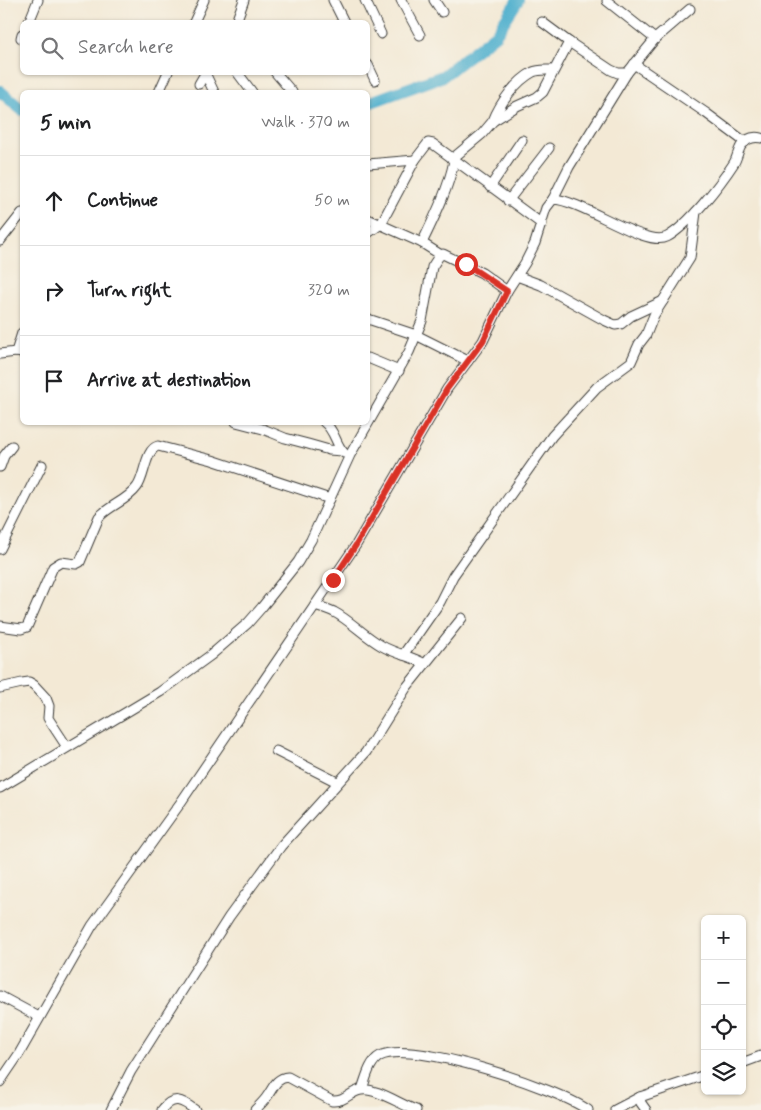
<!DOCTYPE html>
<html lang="en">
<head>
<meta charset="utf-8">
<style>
  :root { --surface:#fff; --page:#f6f6f6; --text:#202124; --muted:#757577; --line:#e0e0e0 }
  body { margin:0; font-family:Mynerve,sans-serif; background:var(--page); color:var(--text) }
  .controls { position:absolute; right:15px; bottom:15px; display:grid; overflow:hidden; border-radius:8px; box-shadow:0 1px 4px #0004 }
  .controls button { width:45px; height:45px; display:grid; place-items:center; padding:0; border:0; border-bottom:1px solid var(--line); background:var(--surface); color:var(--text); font:25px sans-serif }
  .stop { position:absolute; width:15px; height:15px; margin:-11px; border:4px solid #d93025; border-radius:50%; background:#fff }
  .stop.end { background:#d93025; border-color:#fff; box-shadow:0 1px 5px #0008 }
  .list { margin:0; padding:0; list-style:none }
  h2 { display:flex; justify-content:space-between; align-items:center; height:65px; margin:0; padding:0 20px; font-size:21px }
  h2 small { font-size:16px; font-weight:400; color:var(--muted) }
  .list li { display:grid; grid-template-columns:32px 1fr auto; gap:15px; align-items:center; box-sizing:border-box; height:90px; padding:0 20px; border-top:1px solid var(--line) }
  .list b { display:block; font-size:19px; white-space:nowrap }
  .list em { font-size:16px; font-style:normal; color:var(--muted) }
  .icon { flex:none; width:28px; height:28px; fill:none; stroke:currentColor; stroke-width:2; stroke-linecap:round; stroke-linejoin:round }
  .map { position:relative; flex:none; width:761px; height:1110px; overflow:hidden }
  .search { position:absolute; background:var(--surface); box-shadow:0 1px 4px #0004; left:20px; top:20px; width:350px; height:55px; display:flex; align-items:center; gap:12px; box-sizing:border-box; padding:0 18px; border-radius:8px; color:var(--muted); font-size:19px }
  .panel { position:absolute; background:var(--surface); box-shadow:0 1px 4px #0004; left:20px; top:90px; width:350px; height:335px; border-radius:8px }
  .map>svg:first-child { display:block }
</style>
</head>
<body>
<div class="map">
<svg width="761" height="1110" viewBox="0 0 761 1110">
  <rect width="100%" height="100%" fill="#f7f3e8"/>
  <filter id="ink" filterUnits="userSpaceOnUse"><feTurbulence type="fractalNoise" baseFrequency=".02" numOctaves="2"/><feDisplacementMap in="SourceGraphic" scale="10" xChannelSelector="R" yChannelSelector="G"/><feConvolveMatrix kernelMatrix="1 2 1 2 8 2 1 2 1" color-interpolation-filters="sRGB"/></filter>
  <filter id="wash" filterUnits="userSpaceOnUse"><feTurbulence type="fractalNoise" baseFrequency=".0096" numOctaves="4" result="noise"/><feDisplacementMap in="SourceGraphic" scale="20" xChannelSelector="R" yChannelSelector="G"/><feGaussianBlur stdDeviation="1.12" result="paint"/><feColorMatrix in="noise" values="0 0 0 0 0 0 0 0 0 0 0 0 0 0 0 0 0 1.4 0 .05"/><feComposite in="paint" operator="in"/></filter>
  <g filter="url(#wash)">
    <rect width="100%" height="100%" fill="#f3e9d5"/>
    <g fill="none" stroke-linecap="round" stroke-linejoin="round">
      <g stroke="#4eafcd" stroke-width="12">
        <polyline points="0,91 22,110"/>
        <polyline points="368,103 443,76 496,34 518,0"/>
      </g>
    </g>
  </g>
  <g filter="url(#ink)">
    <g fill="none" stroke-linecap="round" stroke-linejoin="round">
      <defs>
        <g id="minor">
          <polyline points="333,0 344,22"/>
          <polyline points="365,0 381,34"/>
          <polyline points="401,0 420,35"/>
          <polyline points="434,0 442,12"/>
          <polyline points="607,1 655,39"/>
          <polyline points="29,22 38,0"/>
          <polyline points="194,22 204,0"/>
          <polyline points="236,22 244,0"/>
          <polyline points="542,22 569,42 611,70 618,73 627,73"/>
          <polyline points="21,38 22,34"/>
          <polyline points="634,64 706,113 745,142"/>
          <polyline points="368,65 375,80"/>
          <polyline points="237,72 252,92"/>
          <polyline points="275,72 292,92"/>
          <polyline points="205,73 214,92"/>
          <polyline points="199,84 206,72"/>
          <polyline points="159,92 168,72"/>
          <path d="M493 121C500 103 516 81 533 72 539 69 546 70 553 70"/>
          <polyline points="452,159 482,134 493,121 517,106 537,97 543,92 569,42"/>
          <polyline points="368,164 415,160"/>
          <polyline points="490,187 522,140"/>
          <polyline points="553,199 569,167 627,73 655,39 690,9"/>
          <polyline points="508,201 549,148"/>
          <polyline points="368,219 422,243 441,255"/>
          <polyline points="368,233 381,224 415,160 428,143 433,144 542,224"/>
          <polyline points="0,241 22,213"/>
          <path d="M422 243C435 216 448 190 454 161"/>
          <polyline points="517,276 541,285 604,320 615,325 621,324 631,316 663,301"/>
          <polyline points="368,319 416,335 468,361"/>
          <polyline points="16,352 22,333"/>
          <polyline points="0,354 16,352 22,353"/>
          <polyline points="368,358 399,371"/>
          <polyline points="236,422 263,429 285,438 308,444 329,450 342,451"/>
          <path d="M324 422C335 430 335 444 344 453"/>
          <polyline points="0,467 4,456 12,446"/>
          <polyline points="0,549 42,465"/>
          <path d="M315 605C321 607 328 609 334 612 351 621 364 636 382 646 396 654 411 656 425 664"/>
          <path d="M0 626 21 629 27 627 53 567 61 562 76 564 80 562 99 517C110 505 127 501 137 487 145 477 145 449 158 446L212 460 330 499"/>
          <polyline points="403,655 440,602 453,576 552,436 597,387 631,362 639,344 646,335 654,315 690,258 696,212"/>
          <polyline points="0,688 22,683 29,682 34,685 46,698 49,706 48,718 67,747"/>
          <polyline points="276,751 337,782"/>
          <polyline points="0,788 160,692 211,655 248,623 262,607 298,562 311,540 350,455 409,352 422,321 432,267 439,256 443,254 482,273 507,291"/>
          <polyline points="0,996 39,1017"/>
          <polyline points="742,1063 761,1056"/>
          <path d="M0 1082 19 1054 92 926 179 805 356 545 447 389 483 341 507 291 525 263 535 243 546 208 553 199C582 200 646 248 667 237 688 226 721 183 734 163 737 158 738 151 741 146 746 139 753 136 761 138"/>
          <path d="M362 1089C366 1079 369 1062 380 1056 412 1039 559 1089 588 1110"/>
          <polyline points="640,1097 641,1103 646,1110"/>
          <polyline points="111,1110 131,1071 229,917 281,846 366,752 406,688 462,618"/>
          <path d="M162 1110C173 1095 182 1100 195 1110"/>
          <path d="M255 1110C259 1106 263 1102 266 1098 273 1089 275 1078 288 1077L332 1101C346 1102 349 1092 361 1090 375 1087 401 1105 416 1110"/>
          <polyline points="615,1110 640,1097 705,1075"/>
        </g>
      </defs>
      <use href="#minor" stroke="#3c3b38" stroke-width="11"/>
      <use href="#minor" stroke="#fff" stroke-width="9"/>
    </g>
  </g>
  <g fill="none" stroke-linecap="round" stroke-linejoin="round" filter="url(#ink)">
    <polyline stroke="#d93025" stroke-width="6" points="333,580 356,545 447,389 483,341 507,291 466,264"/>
  </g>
</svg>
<div class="controls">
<button>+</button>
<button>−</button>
<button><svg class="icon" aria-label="locate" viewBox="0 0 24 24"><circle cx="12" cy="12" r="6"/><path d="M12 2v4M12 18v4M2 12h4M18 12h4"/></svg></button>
<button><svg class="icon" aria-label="layers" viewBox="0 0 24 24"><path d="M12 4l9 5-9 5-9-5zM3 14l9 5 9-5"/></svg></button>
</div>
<div class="stop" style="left:466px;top:264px"></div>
<div class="stop end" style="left:333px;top:580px"></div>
<div class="search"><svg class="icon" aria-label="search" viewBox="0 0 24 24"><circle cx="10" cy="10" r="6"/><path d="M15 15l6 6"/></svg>Search here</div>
<section class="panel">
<h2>5 min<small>Walk · 370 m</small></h2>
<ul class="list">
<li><svg class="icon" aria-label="ahead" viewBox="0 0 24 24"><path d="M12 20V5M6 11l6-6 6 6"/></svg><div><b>Continue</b></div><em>50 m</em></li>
<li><svg class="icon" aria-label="right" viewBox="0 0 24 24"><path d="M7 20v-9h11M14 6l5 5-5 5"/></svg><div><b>Turn right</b></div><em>320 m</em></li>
<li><svg class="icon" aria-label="arrive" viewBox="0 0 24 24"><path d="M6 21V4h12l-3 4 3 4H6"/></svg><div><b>Arrive at destination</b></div></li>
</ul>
</section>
</div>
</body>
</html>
